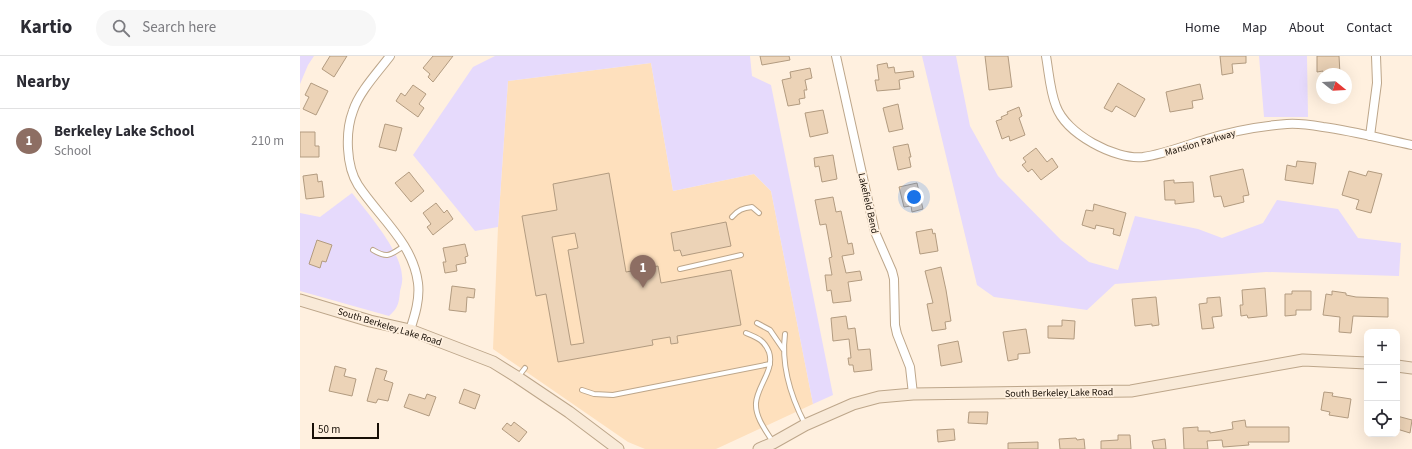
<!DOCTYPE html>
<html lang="en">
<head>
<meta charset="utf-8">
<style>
  :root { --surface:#fff; --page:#f7f7f7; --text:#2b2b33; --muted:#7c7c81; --line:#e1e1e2; --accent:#2563eb }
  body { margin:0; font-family:"Source Sans 3",sans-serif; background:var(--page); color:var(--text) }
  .controls { position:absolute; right:12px; bottom:12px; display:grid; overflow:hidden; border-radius:8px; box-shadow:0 4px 16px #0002 }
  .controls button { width:36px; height:36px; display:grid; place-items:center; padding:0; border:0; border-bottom:1px solid var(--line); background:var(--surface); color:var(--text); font:20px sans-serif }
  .compass { position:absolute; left:1016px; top:12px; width:36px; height:36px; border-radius:50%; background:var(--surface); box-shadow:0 4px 16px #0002; rotate:108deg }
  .scale { position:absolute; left:12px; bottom:10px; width:67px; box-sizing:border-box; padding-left:4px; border:2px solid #180f06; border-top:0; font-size:11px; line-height:14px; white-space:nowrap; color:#180f06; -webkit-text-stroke:3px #fff0df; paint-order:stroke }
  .you { position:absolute; left:614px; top:141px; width:14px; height:14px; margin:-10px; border:3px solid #fff; border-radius:50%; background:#1a73e8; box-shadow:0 0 0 6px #1a73e833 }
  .badge { display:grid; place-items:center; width:26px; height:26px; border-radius:50%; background:var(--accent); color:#fff; font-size:13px; font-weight:700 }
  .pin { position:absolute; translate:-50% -33px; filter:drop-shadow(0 1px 2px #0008) }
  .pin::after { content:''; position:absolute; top:21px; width:14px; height:12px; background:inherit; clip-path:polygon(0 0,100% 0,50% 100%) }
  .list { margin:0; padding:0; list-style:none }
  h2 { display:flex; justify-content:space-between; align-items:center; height:52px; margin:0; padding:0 16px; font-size:17px }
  h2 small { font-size:13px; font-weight:400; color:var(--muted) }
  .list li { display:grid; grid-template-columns:26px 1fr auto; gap:12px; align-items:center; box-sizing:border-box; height:64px; padding:0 16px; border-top:1px solid var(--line) }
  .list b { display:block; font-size:15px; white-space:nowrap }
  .list p { margin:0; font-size:13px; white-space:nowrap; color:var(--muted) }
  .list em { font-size:13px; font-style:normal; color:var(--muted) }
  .icon { flex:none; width:22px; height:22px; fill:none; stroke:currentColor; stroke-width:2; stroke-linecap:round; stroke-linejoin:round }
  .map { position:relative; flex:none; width:1112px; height:393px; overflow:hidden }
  header { display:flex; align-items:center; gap:24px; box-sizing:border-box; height:56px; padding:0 20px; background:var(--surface); border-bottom:1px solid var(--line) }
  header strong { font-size:19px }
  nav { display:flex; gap:22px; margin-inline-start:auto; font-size:14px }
  .search { width:280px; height:36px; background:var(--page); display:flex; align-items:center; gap:10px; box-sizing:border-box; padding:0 14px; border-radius:22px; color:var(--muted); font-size:15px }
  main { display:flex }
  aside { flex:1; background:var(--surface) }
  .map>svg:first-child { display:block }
</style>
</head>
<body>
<header>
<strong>Kartio</strong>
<div class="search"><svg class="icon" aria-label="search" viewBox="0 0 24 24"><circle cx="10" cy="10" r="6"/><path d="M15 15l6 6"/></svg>Search here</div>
<nav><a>Home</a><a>Map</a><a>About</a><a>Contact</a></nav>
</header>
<main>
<aside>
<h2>Nearby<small></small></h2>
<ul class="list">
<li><span class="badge" style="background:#8d6e63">1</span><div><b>Berkeley Lake School</b><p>School</p></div><em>210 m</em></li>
</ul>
</aside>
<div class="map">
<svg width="1112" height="393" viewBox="0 0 1112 393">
  <rect width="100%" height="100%" fill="#fff0df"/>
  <polygon fill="#fee0bd" points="351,7 373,135 454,118 471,135 513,348 416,393 345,393 328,386 193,293 198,171 208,25"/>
  <g fill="#e6dafc">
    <polygon points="0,0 14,0 8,9 0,28"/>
    <polygon points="195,0 450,0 452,20 471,29 533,339 513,348 471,135 454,118 373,135 351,7 208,25 198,171 175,175 113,99 173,11"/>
    <polygon points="622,0 656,0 670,70 698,120 761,184 789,206 818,214 835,160 898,173 922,182 963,167 977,144 1038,153 1058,182 1101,187 1099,220 966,216 815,228 787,254 694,241 677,229"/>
    <polygon points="959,0 1007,0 1008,61 964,61"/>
    <path d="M52 137C67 156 101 195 102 220 103 225 101 231 100 235 99 247 98 252 89 260L0 235V157L20 161Z"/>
  </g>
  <g fill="#ecd3b7" stroke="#b29b80" fill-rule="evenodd">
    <polygon points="30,0 47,0 34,21 22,13"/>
    <polygon points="133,0 153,0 133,26 128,21 130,18 123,12"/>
    <polygon points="460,0 489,0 490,4 462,9"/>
    <polygon points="685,0 708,0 712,31 689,34"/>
    <polygon points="920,0 946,0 946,7 932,8 933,17 922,19"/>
    <polygon points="1017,0 1039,0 1040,18 1023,18 1023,15 1017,16"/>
    <polygon points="587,7 588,12 594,11 595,17 613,15 614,21 599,24 600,33 577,35 575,24 579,24 577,9"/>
    <polygon points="510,12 512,22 505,24 507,34 504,34 505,42 499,43 500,48 488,50 482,24 491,22 490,16"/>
    <polygon points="11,27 28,35 16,59 3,53 9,41 5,39"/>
    <polygon points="818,27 845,43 835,61 816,50 812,56 804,52"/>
    <polygon points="900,28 903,43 892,45 893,52 870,56 866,36"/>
    <polygon points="113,29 126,38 119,48 124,52 118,61 96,45 101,37 105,40"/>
    <polygon points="598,48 603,73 589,76 583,52"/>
    <polygon points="719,51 722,60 719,62 725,79 710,85 709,80 702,83 696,65 702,63 701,61 708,58 707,56"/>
    <polygon points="523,54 528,77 510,81 505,57"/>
    <polygon points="85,68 102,72 96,95 79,91"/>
    <polygon points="0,76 15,76 15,90 19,90 19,101 0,101"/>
    <polygon points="608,88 611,101 609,101 611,111 598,114 593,91"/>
    <polygon points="736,92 747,106 752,102 758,111 741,124 732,113 728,116 722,109 726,106 723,102"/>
    <polygon points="533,99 537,123 522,126 519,110 515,111 514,102"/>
    <polygon points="997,105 1016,107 1013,128 985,124 987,109 996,111"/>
    <polygon points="943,113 949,139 943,140 944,146 924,151 921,140 914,141 910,120"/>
    <polygon points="1049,115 1066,120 1068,115 1082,118 1071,157 1056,153 1059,144 1042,139"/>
    <polygon points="109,116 124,135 111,146 95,127"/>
    <path d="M309 117 326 216 358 210 361 227 431 214 441 269 377 280 378 287 371 288 370 281 352 284 353 289 258 306 246 238 236 240 222 160 257 154 253 128ZM275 177 278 192 268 194 284 287 271 289 252 181Z"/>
    <polygon points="17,118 18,126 22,125 24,141 6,143 3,120"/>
    <polygon points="874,124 874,127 893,126 894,146 875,148 875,144 865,144 864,125"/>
    <polygon points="617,127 623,153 612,156 611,150 604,151 599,131"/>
    <polygon points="533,141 536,156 541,155 548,188 552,187 554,198 542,200 546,217 560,215 562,224 548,226 551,245 533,247 531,234 527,235 525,219 532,219 529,202 532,201 526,168 520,169 515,144"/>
    <polygon points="136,147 144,157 147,154 153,163 133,179 127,171 131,168 123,157"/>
    <polygon points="794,148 826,157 820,180 813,178 814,173 796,169 795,173 782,169 786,154 793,155"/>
    <polygon points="426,166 431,190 382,200 380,194 374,195 371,177"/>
    <polygon points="632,173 633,178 635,177 638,195 620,198 616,176"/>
    <polygon points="17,184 32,189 26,206 22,205 20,212 9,208"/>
    <polygon points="165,188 168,200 165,201 166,207 156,209 157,215 145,217 143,206 146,206 143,192"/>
    <polygon points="641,211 646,234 651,265 645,266 646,273 632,275 627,248 633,247 625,215"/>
    <polygon points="152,230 175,233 174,242 167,241 166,256 149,254"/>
    <polygon points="965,232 967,260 948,262 947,259 941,260 940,249 943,249 942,234"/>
    <polygon points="992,235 1011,235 1011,254 996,254 996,259 985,260 985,238 992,238"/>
    <polygon points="1032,235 1046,237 1046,239 1056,241 1088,242 1088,261 1053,260 1051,277 1039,276 1040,261 1023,259 1026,238 1032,239"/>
    <polygon points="856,241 859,269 852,270 852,268 835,270 832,243"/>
    <polygon points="920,241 922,260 912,261 914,272 902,273 899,248 907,247 907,242"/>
    <polygon points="546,260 548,273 555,272 558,294 570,293 572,314 554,316 553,309 549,309 548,302 551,302 549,283 533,285 531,262"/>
    <polygon points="762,264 775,265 774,283 748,282 748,270 762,270"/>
    <polygon points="726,273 730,297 718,298 718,303 708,305 703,276"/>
    <polygon points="658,285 662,306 641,310 638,289"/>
    <polygon points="35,310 46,313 44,320 56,323 52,340 29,335"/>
    <polygon points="76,312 87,315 84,324 93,327 88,345 78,343 76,347 67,345"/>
    <polygon points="164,333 180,339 175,353 159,347"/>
    <polygon points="1024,336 1033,337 1032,340 1051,343 1048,362 1029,359 1030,356 1021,354"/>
    <polygon points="109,338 125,343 127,338 136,341 129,360 104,351"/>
    <polygon points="669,356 688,356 687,368 668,367"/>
    <polygon points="1097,360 1112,364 1110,377 1097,373"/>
    <polygon points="945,364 946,371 989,371 989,386 948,386 949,389 923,391 922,384 907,385 908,393 884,393 883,372 898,371 898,375 910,375 910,377 933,373 932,366"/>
    <polygon points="214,366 227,376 219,386 202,373 207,367 211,370"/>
    <polygon points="654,373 655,384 638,386 637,374"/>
    <polygon points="818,379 830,379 831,393 801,393 801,385 818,384"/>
    <polygon points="776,382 777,384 784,383 785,393 760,393 759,383"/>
    <polygon points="865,383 866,393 854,393 852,385"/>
    <polygon points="738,386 738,393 708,393 708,387"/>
  </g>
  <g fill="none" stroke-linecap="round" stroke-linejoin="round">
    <defs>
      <g id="lane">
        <path d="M432 161C438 154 443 152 452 151L459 157"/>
        <path d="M73 194C88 203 90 199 104 190"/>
        <polyline points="380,213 441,199"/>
        <polyline points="457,267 470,274 483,293"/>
        <path d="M446 277C458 282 464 284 469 296 475 314 457 330 456 347 455 361 466 375 473 386"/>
        <path d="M485 278C481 309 491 341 505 368"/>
        <polyline points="218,321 225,312"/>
        <polyline points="282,334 294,338 313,339 470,308"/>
      </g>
      <g id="street">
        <path d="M90 0C78 16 59 36 53 55 45 76 46 110 58 129 79 161 113 187 118 227 120 243 115 259 110 274"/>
        <polyline points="536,0 575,176 592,215 594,223 595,269 597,278 610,311 613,338"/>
        <path d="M746 0C749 17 750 35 756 50 766 78 815 104 843 101 865 98 886 89 907 83 933 75 960 70 987 68 999 67 1011 69 1023 71 1053 75 1083 83 1112 89"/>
        <polyline points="1070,80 1077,27 1076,0"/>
      </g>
      <g id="secondary">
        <polyline points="0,244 70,265 110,274 193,306 217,321 269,356 318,393"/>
        <polyline points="1097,310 1112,312"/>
        <polyline points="459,393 473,387 505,369 553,348 579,341 613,338 831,335 1003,304 1067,307"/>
      </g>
    </defs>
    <use href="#lane" stroke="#bda68a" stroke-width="6"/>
    <use href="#street" stroke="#bda68a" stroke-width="10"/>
    <use href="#secondary" stroke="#bda68a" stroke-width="13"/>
    <use href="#lane" stroke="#fff" stroke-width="4"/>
    <use href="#street" stroke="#fff" stroke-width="8"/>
    <use href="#secondary" stroke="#f9ead8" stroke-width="11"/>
  </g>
  <g text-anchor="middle" stroke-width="3.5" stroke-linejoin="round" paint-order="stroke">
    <g font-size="10" fill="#180f06" stroke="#fff0df">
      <text transform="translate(900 86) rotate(-16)" y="4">Mansion Parkway</text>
      <text transform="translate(569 147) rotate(77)" y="4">Lakefield Bend</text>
      <text transform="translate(90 270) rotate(17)" y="4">South Berkeley Lake Road</text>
      <text transform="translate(759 336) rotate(-1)" y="4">South Berkeley Lake Road</text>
    </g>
  </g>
</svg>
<div class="controls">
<button>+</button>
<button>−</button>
<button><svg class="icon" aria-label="locate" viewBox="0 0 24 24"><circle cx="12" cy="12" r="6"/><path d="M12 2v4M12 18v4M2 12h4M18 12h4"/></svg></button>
</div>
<svg class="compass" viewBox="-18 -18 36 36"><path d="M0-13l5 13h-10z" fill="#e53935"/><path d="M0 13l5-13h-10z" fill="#7c7c81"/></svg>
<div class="scale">50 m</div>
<div class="you"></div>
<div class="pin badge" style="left:343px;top:232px;background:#8d6e63">1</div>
</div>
</main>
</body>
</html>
